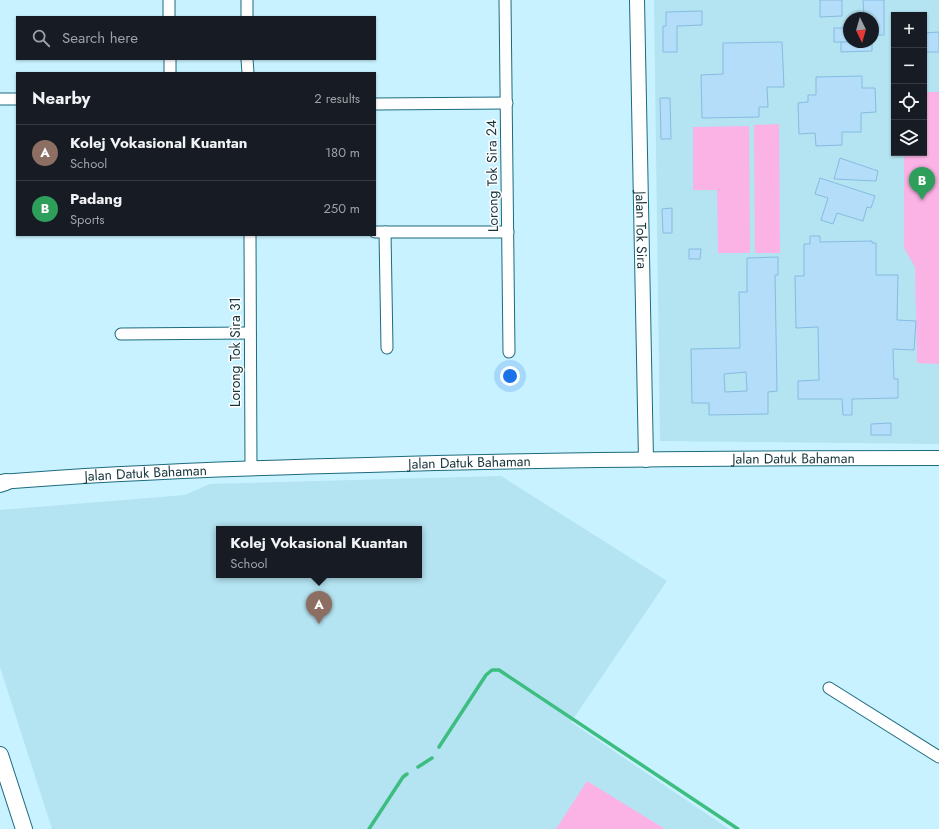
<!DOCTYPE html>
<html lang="en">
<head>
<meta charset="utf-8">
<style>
  :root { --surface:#171b24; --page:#242831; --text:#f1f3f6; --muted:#9ea1a6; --line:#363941; --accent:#0b8043 }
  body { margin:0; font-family:Jost,sans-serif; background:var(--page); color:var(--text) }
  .controls { position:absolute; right:12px; top:12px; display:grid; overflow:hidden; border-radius:0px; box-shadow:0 1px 3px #0004 }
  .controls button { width:36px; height:36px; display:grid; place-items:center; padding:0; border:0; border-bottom:1px solid var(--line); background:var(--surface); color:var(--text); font:20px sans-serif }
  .compass { position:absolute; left:843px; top:12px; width:36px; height:36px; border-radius:50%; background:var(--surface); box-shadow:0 1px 3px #0004; rotate:175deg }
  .you { position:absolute; left:510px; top:376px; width:14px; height:14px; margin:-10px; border:3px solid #fff; border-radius:50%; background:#1a73e8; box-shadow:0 0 0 6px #1a73e833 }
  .badge { display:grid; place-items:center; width:26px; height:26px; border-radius:50%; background:var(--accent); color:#fff; font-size:13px; font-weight:700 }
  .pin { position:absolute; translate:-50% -33px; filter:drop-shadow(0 1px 2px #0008) }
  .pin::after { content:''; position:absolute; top:21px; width:14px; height:12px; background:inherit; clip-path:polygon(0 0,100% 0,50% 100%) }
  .popup { position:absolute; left:216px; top:526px; width:206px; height:52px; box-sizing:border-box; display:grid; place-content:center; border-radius:0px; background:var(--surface); filter:drop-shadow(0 1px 3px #0005); font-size:13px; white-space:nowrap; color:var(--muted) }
  .popup b { font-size:15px; color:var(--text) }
  .popup::after { content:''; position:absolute; left:50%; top:100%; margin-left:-8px; border:8px solid transparent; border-top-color:var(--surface) }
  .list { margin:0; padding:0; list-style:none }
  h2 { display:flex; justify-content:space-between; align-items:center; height:52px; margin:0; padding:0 16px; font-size:17px }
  h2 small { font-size:13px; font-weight:400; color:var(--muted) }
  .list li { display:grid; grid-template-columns:26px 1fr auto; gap:12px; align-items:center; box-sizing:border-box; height:56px; padding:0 16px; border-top:1px solid var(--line) }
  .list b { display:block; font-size:15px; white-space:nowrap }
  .list p { margin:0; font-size:13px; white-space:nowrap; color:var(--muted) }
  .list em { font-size:13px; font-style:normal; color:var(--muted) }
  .icon { flex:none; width:22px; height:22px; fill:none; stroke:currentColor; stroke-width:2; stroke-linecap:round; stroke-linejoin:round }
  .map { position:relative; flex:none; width:939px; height:829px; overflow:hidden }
  .search { position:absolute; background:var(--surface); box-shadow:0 1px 3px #0004; left:16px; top:16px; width:360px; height:44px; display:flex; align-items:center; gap:10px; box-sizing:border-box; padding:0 14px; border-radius:0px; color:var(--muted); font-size:15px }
  .panel { position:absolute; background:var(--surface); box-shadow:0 1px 3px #0004; left:16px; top:72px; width:360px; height:164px; border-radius:0px }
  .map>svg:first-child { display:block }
</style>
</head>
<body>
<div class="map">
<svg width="939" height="829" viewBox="0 0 939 829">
  <rect width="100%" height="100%" fill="#c8f2ff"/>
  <g fill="#b4e3f1" fill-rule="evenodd">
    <path d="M654 0H939V444L660 441ZM894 15H924V153H894ZM849 18H873V42H849Z"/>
    <path d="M501 476 667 581 571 722 729 829H52L0 667V510L185 495 210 484ZM219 529H419V575H219Z"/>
  </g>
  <g fill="#fbb3e6">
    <polygon points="924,92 939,92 939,364 917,363 915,267 904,248 904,153 924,153"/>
    <polygon points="779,124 780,253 755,253 754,125"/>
    <polygon points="749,126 750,253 718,253 717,190 693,190 693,127"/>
    <polygon points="587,781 665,829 556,829"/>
  </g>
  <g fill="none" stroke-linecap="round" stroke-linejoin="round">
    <g stroke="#3dbe80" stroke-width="3.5">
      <polyline points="439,747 486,675 492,670 499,670 738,829"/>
      <polyline points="418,767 432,758"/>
      <polyline points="369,829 403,777 407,774"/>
    </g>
  </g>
  <g fill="#b3ddf8" stroke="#85bce1" fill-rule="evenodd">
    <polygon points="820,0 842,0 842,16 820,17"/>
    <polygon points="863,0 884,0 884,35 873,35 873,18 864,18"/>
    <polygon points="702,11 702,25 677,26 677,52 663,52 663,26 666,26 666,12"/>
    <rect x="834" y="28" width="15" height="14"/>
    <polygon points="939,32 939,52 924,52 924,33"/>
    <polygon points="782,42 784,87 767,87 768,107 759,107 759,117 702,118 701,75 723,74 723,43"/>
    <polygon points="841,42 872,42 872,51 841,52"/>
    <polygon points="862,76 862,88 875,88 876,112 861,113 861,132 842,132 842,145 816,146 815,133 799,134 798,103 808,102 808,95 816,95 816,77"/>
    <polygon points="660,98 670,98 671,139 661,139"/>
    <polygon points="840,158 878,171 876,181 834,179"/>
    <polygon points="820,178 875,196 871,208 867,207 863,221 837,213 833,224 821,220 828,198 815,194"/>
    <polygon points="672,208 672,233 663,233 662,209"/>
    <polygon points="810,236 820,236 820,242 872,241 872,243 876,243 876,275 898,275 897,320 916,321 914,350 893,349 894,379 898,379 898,398 852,399 852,415 843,415 842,399 798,399 798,381 819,380 818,327 796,328 795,276 804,276 804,244 810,244"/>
    <polygon points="689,249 701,249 700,259 689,259"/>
    <path d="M778 257V275H775L777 391 768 392V414L709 415V403H692L691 349 740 348 739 292H747V258ZM746 372 747 391 725 392 724 374Z"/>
    <polygon points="891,423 891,435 871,435 871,424"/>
  </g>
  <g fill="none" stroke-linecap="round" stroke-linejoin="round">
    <defs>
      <g id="minor">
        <polyline points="169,0 169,17"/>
        <polyline points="247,0 247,17"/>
        <polyline points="505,0 509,352"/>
        <polyline points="170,59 170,73"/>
        <polyline points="247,59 248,73"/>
        <polyline points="0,99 17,99"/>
        <polyline points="375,104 507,103"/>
        <polyline points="375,232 508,232"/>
        <polyline points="385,232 387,348"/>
        <polyline points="250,235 251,468"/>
        <polyline points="121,334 250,333"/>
        <polyline points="829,688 939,757"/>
      </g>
      <g id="tertiary">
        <path id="s1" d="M637 0 646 460"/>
        <path id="s2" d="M0 482C122 472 245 468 368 465 558 459 749 458 939 458"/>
      </g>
      <g id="secondary">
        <polyline points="0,484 6,482"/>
        <polyline points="0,755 24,829"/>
      </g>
    </defs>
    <use href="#minor" stroke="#1d6b7e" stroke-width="13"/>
    <use href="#tertiary" stroke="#1d6b7e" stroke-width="16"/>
    <use href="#secondary" stroke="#1d6b7e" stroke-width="18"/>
    <use href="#minor" stroke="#fff" stroke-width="11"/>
    <use href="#tertiary" stroke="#fff" stroke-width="14"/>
    <use href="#secondary" stroke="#fff" stroke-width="16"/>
  </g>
  <g text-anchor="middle" stroke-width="3" stroke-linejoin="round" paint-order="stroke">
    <g font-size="14" fill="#16343c" stroke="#fff">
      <text transform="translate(492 176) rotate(-91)" y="5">Lorong Tok Sira 24</text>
      <text dy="5" stroke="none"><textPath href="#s1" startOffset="230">Jalan Tok Sira</textPath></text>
      <text transform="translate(235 352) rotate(-90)" y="5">Lorong Tok Sira 31</text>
      <text dy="5" stroke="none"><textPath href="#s2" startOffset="794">Jalan Datuk Bahaman</textPath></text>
      <text dy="5" stroke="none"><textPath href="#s2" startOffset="470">Jalan Datuk Bahaman</textPath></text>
      <text dy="5" stroke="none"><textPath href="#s2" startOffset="146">Jalan Datuk Bahaman</textPath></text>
    </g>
  </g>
</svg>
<div class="controls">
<button>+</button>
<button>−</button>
<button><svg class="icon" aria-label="locate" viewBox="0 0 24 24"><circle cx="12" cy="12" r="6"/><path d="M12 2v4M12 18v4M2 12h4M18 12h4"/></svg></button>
<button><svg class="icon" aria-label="layers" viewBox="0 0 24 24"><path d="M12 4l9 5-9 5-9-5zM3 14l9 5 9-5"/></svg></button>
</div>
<svg class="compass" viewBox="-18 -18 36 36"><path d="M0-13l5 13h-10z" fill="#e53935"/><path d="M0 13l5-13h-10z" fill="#9ea1a6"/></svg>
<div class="you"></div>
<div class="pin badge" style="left:319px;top:624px;background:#8d6e63">A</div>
<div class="popup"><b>Kolej Vokasional Kuantan</b>School</div>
<div class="pin badge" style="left:922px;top:200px;background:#2e9e5b">B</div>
<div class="search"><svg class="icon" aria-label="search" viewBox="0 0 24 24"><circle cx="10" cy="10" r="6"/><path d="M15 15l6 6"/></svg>Search here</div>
<section class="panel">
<h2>Nearby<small>2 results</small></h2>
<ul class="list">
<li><span class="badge" style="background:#8d6e63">A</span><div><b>Kolej Vokasional Kuantan</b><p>School</p></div><em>180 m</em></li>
<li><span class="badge" style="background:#2e9e5b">B</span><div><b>Padang</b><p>Sports</p></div><em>250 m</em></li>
</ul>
</section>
</div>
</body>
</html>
